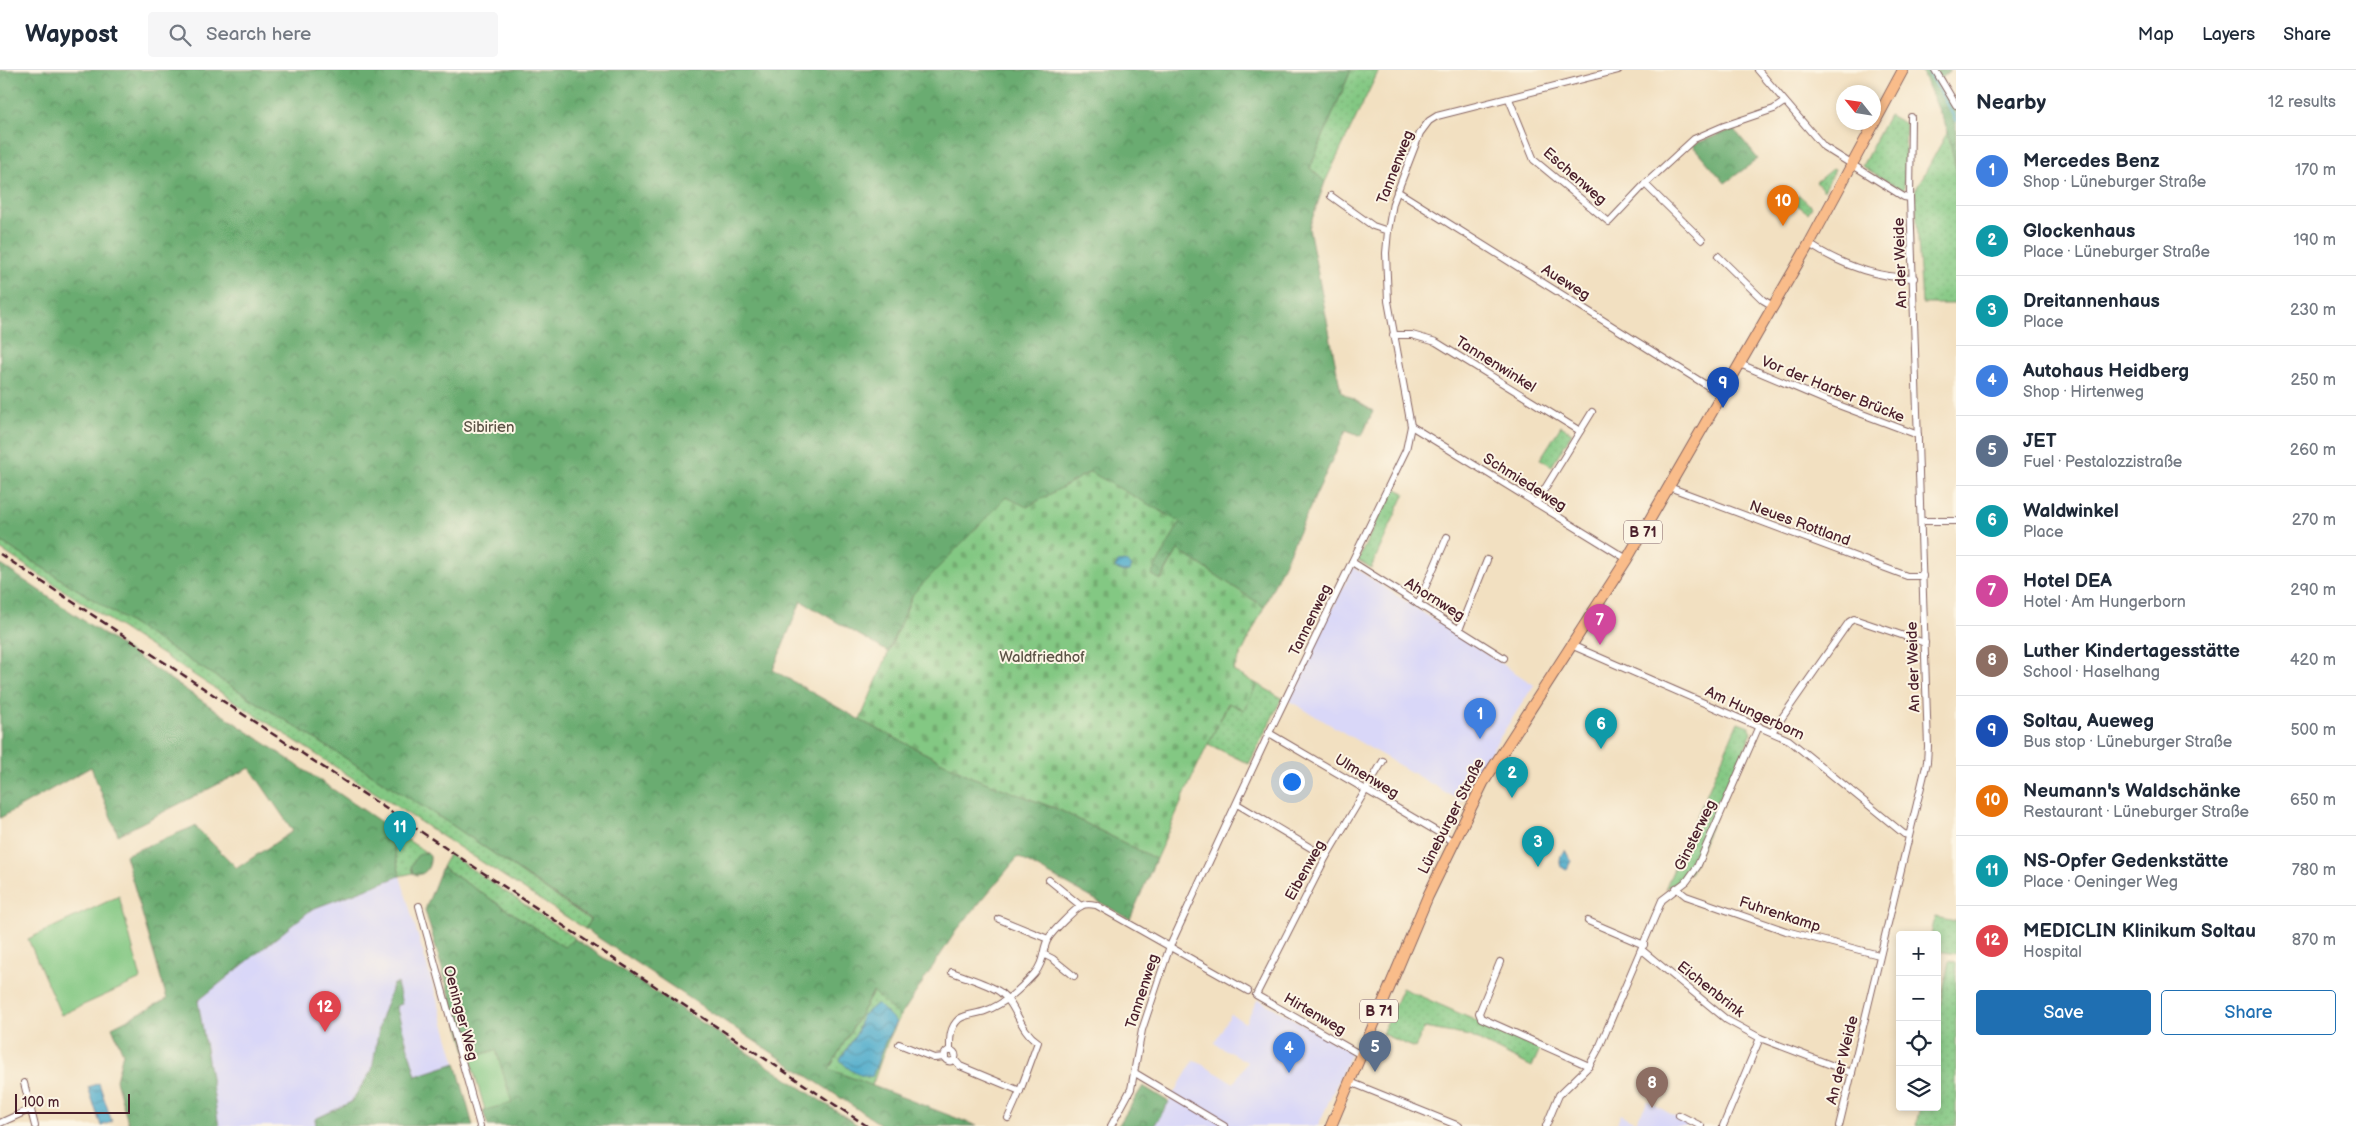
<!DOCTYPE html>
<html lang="en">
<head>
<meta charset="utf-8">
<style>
  :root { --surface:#fff; --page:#f6f6f7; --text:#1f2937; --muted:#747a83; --line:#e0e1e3; --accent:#1f6fb2 }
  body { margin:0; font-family:"Balsamiq Sans",sans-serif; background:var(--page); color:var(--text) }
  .controls { position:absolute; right:15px; bottom:15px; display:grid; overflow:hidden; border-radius:5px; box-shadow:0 2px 8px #0003 }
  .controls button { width:45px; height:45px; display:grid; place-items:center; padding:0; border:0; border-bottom:1px solid var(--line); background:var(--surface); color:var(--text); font:25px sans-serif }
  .compass { position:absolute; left:1836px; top:15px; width:45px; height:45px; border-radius:50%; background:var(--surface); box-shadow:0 2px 8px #0003; rotate:300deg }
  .scale { position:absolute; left:15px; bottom:12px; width:115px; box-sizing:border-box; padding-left:5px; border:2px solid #4a1f2b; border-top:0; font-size:14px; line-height:18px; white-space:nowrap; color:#4a1f2b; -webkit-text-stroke:4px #fcf5e5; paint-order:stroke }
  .you { position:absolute; left:1291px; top:711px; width:18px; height:18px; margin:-12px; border:4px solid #fff; border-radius:50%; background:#1a73e8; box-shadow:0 0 0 8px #1a73e833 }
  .badge { display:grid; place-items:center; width:32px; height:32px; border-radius:50%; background:var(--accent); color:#fff; font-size:16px; font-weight:700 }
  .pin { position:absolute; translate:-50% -41px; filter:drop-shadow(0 1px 2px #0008) }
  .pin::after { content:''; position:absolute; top:26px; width:18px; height:15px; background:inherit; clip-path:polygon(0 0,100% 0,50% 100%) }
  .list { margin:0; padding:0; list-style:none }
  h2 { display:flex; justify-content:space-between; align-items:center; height:65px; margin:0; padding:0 20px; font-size:21px }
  h2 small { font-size:16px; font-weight:400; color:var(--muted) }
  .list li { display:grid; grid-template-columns:32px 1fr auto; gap:15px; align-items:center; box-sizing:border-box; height:70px; padding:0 20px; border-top:1px solid var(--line) }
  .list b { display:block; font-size:19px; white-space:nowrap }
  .list p { margin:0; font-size:16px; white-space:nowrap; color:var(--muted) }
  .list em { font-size:16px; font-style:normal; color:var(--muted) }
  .actions { display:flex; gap:10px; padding:15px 20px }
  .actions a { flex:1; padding:11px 0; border:1px solid var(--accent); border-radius:5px; text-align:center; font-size:18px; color:var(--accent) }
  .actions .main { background:var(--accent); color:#fff }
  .icon { flex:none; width:28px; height:28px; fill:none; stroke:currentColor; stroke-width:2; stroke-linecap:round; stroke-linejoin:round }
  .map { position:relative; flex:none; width:1956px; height:1056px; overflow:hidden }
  header { display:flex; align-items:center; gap:30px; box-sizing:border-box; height:70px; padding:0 25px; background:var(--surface); border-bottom:1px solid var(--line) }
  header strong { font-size:24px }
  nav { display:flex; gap:28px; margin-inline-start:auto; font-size:18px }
  .search { width:350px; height:45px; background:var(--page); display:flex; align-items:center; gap:12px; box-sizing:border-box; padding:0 18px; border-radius:5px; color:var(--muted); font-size:19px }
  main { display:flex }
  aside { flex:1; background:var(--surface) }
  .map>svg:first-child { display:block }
</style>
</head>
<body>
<header>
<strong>Waypost</strong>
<div class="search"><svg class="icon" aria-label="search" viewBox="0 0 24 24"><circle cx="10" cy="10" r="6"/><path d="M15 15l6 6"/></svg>Search here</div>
<nav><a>Map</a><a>Layers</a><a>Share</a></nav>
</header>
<main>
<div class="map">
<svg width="1956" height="1056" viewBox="0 0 1956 1056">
  <defs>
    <pattern id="grass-dots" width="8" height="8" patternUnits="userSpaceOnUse" patternTransform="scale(1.25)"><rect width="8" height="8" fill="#83c883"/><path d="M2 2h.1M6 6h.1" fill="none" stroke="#73ab71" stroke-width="1.8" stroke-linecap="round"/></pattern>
    <pattern id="forest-crowns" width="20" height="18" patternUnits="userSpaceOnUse" patternTransform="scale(1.25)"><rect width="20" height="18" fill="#6aac71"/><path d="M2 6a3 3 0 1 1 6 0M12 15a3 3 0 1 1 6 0" fill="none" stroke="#598b5d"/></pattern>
    <pattern id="cemetery-stones" width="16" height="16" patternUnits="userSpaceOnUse" patternTransform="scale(1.25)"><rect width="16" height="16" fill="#83c883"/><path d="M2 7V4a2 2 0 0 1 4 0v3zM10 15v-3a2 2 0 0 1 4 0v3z" fill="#73ab71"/></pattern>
    <pattern id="water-waves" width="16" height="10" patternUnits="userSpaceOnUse" patternTransform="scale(1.25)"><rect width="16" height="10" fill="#4dabcb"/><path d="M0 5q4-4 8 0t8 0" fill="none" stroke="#428ba5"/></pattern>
  </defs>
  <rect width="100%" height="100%" fill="#fcf5e5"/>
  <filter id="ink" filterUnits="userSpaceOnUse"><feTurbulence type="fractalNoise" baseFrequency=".02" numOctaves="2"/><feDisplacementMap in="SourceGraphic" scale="10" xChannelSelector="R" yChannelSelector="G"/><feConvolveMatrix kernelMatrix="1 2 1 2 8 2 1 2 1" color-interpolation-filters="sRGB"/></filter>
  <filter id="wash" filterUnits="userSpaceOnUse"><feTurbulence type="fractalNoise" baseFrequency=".0096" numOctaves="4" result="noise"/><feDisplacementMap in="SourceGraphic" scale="20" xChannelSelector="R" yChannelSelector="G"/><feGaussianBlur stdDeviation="1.12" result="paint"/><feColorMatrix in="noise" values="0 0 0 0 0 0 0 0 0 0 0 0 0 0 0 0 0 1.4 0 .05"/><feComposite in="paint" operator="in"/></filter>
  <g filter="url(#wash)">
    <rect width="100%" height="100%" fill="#f2e0c1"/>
    <g fill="#d9d7f8">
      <polygon points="1353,497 1534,615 1474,707 1462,732 1288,630"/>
      <polygon points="400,806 456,993 416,1006 329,1056 219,1056 198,931 312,839"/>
      <polygon points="1258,929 1351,982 1318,1056 1154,1056 1194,990 1234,1013 1247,992 1214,973 1231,944 1245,953"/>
      <polygon points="1648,1031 1688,1054 1687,1056 1616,1056 1621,1044 1636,1052"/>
    </g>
    <g fill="url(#grass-dots)" stroke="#667457" fill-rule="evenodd">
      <polygon points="1351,0 1379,0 1325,112 1310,98"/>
      <polygon points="1889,45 1906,54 1904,121 1862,96"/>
      <polygon points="1948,61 1956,99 1956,234 1922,234 1915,121"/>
      <polygon points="1833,98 1835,99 1824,121 1816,112"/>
      <polygon points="1799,125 1812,137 1808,143 1792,131"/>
      <polygon points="1561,356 1572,363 1552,396 1540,389"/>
      <polygon points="1393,417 1405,423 1371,498 1358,490"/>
      <polygon points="0,471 452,755 590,850 585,859 0,479"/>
      <polygon points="1257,614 1282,628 1249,694 1208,674 1229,633 1244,640"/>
      <polygon points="1738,652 1749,656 1752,662 1691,802 1665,819"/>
      <polygon points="390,758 427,783 425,782 411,799 413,803 400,806"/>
      <polygon points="449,784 575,868 564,877 442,797"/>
      <polygon points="1935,847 1956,851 1956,884 1937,881 1937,865 1931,865"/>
      <polygon points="1949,891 1956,892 1956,1056 1916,1056 1920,1037 1937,1037 1937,949"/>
      <polygon points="1402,918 1540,979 1532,997 1470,966 1424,958 1415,978 1382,964"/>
      <path d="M874 921 900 947 887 973 872 1016 829 999ZM862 946 896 952 885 972 872 1007 840 990 857 963Z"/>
    </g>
    <g fill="url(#forest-crowns)" stroke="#5a664e">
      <polygon points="0,0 1351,0 1310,98 1325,112 1309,158 1341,322 1373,341 1362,366 1346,360 1264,537 1178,480 1160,510 1151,505 1090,402 1027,437 913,524 888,582 801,531 773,600 860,650 972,707 1060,740 1156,789 1130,849 1018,787 956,861 900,947 873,922 829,999 977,1056 883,1056 585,859 590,849 452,755 0,471"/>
      <polygon points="1921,0 1950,0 1941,8 1956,36 1956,99 1948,61"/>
      <polygon points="1734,59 1758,89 1725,113 1692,75"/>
      <polygon points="0,494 390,758 400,806 312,839 198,931 219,1056 129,1056 116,1010 123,983 112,957 167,929 125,785 195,756 237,798 293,761 250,698 118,765 91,697 0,748"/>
      <path d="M423 783H427L430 786C431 795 427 804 417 805L413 803 411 796 417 786Z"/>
      <polygon points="442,797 564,877 575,869 859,1056 488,1056 483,1041 511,1032 496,980 468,988 425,840"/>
      <polygon points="397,913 402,934 396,936 416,1006 456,993 473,1056 316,1056 315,1049 351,1032 372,1000 380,952 393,914"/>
      <polygon points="1143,1016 1169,1032 1154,1056 1118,1056"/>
    </g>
    <polygon fill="url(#cemetery-stones)" stroke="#667457" points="1090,402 1180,452 1151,505 1161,510 1178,480 1264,537 1233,601 1257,614 1244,640 1228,633 1196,699 1156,789 1060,740 972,707 860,650 913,524 1006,427 1027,437"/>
    <g fill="#83c883" stroke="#667457">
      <polygon points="119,826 141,909 61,945 28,869"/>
      <polygon points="496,980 512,1033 485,1040 470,988"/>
    </g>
    <g fill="url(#water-waves)" stroke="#4c657b">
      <polygon points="1125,491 1132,496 1130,501 1123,502 1115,498 1118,492"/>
      <path d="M1565 780 1571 791 1567 799 1561 797C1559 793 1560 783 1565 780Z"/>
      <path d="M877 933 896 952 885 972 872 1007C859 1007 849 1000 840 990L857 963 862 946Z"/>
      <polygon points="99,1013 112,1052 101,1056 88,1017"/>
    </g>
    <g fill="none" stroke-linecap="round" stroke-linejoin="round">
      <polyline stroke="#4dabcb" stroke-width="2.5" points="1928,0 1956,51"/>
    </g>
  </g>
  <g filter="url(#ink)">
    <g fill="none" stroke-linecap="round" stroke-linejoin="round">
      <defs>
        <g id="street">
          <polyline points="1758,0 1824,77 1904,127 1910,128 1928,677 1927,692 1839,1056"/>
          <polyline points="1935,0 1956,35"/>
          <polyline points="1509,29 1534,90 1609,152 1645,114 1694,69 1724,56 1774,39 1784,32"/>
          <polyline points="1645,114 1702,170"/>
          <polyline points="1397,121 1722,325"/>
          <polyline points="1331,126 1373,156 1388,161"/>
          <polyline points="1910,128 1911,47"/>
          <path d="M1809 174C1840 194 1876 208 1914 208"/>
          <polyline points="1718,186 1763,230 1773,236"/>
          <polyline points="1393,265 1412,265 1436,272 1580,361"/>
          <polyline points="1740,294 1825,330 1918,365"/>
          <polyline points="1411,356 1627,489"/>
          <polyline points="1669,417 1907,506 1923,506"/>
          <polyline points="1536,433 1592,342"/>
          <polyline points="1921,451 1956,451"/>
          <polyline points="1352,492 1504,588"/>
          <polyline points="1418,534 1447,467"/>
          <polyline points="1459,560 1487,490"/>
          <polyline points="1571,575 1789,670 1904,764 1909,765"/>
          <polyline points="1772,662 1849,552 1854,549 1925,573"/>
          <polyline points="1269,663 1453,771"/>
          <polyline points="1237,734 1326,787"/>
          <polyline points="1049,810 1081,836"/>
          <polyline points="1676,818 1686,826 1786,861 1879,885"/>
          <polyline points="419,836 480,1056"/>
          <polyline points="999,849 1048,869"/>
          <polyline points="1588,851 1644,875"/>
          <polyline points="1642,880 1727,950 1760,968 1852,1003"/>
          <polyline points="1045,885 1053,889 1074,906"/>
          <polyline points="1500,892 1479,943 1481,948 1589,996"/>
          <path d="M952 902C967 908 987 913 1000 922 1018 936 1018 959 1038 972L1020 1021 960 996 955 990"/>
          <polyline points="899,974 934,988 945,987"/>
          <circle cx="950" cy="986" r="5.5"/>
          <path d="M950 981C950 969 949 958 959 949 966 944 977 944 985 941 1005 934 1020 919 1034 904 1045 892 1042 879 1048 869 1052 862 1075 839 1081 836 1086 833 1091 834 1096 835L1248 921"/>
          <polyline points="1361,985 1256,925 1326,787 1383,691"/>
          <polyline points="1135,1003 1224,1056"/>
          <polyline points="1350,1012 1459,1056"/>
          <polyline points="24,1013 35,1056"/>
          <polyline points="1679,1045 1701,1056"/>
          <polyline points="1008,1048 1020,1021"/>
          <polyline points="0,1053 31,1039"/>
          <polyline points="1111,1056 1131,1019 1142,960 1170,876 1269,663 1406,380 1411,356 1388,231 1386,183 1388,161 1393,133 1420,63 1429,51 1437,46 1618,0"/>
          <polyline points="1546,1056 1559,1025 1589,996 1599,978 1662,830 1687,811 1697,797 1759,656"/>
          <polyline points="1723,1056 1760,968"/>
        </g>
        <polyline id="primary" points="1331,1056 1428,826 1483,713 1627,489 1809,174 1903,0"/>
      </defs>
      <use href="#street" stroke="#856360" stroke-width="8"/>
      <use href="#primary" stroke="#856360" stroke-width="12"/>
      <use href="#street" stroke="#fff" stroke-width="6"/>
      <use href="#primary" stroke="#f9bc8a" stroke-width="10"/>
      <polyline stroke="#4a1f2b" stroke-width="2.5" stroke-dasharray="8 4" stroke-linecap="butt" points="0,484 867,1056"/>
    </g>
  </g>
  <g text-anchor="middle" stroke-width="4" stroke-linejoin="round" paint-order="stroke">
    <g fill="#fcf5e5" stroke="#7f5f63" stroke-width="1">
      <rect x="1624" y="450.5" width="38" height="23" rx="4"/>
      <rect x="1360" y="929.5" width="38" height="23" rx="4"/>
    </g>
    <g font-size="14" font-weight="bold" fill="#4a1f2b">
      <text x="1643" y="467">B 71</text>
      <text x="1379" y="946">B 71</text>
    </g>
    <g font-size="15" fill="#4a1f2b" stroke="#fcf5e5">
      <text transform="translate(1395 97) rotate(-69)" y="5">Tannenweg</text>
      <text transform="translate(1575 106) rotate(41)" y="5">Eschenweg</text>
      <text transform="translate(1900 193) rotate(-92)" y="5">An der Weide</text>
      <text transform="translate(1566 212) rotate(32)" y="5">Aueweg</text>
      <text transform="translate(1496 294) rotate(32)" y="5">Tannenwinkel</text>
      <text transform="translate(1833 319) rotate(22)" y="5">Vor der Harber Brücke</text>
      <text transform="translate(1525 412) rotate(32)" y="5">Schmiedeweg</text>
      <text transform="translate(1800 453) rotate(20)" y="5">Neues Rottland</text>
      <text transform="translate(1435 529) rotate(32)" y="5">Ahornweg</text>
      <text transform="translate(1310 550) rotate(-64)" y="5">Tannenweg</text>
      <text transform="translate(1913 597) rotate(-92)" y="5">An der Weide</text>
      <text transform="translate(1755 643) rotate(25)" y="5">Am Hungerborn</text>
      <text transform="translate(1367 706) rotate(31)" y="5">Ulmenweg</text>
      <text transform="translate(1451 746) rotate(-63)" y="5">Lüneburger Straße</text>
      <text transform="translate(1695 765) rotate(-64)" y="5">Ginsterweg</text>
      <text transform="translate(1305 800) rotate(-61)" y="5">Eibenweg</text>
      <text transform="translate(1780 844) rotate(18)" y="5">Fuhrenkamp</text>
      <text transform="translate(1711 919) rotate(38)" y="5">Eichenbrink</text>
      <text transform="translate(1142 921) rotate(-72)" y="5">Tannenweg</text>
      <text transform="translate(461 943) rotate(75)" y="5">Oeninger Weg</text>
      <text transform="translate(1315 944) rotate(30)" y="5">Hirtenweg</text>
      <text transform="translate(1842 990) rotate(-76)" y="5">An der Weide</text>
    </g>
    <g font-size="15" fill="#5b5245" stroke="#fcf5e5">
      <text x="489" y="362">Sibirien</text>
      <text x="1042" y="592">Waldfriedhof</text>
    </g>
  </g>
</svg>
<div class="controls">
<button>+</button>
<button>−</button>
<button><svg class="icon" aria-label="locate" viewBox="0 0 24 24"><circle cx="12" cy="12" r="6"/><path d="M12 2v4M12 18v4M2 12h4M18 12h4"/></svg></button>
<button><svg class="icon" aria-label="layers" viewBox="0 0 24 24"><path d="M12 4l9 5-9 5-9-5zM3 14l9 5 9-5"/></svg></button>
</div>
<svg class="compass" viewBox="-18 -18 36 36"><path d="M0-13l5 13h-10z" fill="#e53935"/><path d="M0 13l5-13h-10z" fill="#747a83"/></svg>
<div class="scale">100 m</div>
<div class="you"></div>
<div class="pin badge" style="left:1480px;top:669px;background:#3f7fe0">1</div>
<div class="pin badge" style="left:1512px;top:728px;background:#0f9aa8">2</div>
<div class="pin badge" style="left:1538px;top:797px;background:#0f9aa8">3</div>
<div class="pin badge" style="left:1289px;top:1003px;background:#3f7fe0">4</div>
<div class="pin badge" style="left:1375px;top:1002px;background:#5c6f8a">5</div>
<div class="pin badge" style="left:1601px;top:679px;background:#0f9aa8">6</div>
<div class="pin badge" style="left:1600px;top:575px;background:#d1479c">7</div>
<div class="pin badge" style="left:1652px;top:1038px;background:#8d6e63">8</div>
<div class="pin badge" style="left:1723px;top:338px;background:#1a4fb4">9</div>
<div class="pin badge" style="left:1783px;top:156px;background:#e8710a">10</div>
<div class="pin badge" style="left:400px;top:782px;background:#0f9aa8">11</div>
<div class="pin badge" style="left:325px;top:962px;background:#e0444e">12</div>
</div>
<aside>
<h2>Nearby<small>12 results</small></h2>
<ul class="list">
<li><span class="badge" style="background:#3f7fe0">1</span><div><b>Mercedes Benz</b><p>Shop · Lüneburger Straße</p></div><em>170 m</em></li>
<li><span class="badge" style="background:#0f9aa8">2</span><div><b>Glockenhaus</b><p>Place · Lüneburger Straße</p></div><em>190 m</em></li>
<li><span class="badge" style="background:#0f9aa8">3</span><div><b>Dreitannenhaus</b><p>Place</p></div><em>230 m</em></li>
<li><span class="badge" style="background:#3f7fe0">4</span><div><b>Autohaus Heidberg</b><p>Shop · Hirtenweg</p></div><em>250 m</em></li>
<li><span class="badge" style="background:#5c6f8a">5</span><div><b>JET</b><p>Fuel · Pestalozzistraße</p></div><em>260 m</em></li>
<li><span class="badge" style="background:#0f9aa8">6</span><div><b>Waldwinkel</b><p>Place</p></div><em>270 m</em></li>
<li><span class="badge" style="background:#d1479c">7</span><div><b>Hotel DEA</b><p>Hotel · Am Hungerborn</p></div><em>290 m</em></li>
<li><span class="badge" style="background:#8d6e63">8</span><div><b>Luther Kindertagesstätte</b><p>School · Haselhang</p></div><em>420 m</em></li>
<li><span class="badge" style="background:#1a4fb4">9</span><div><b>Soltau, Aueweg</b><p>Bus stop · Lüneburger Straße</p></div><em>500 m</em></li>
<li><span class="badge" style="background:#e8710a">10</span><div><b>Neumann's Waldschänke</b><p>Restaurant · Lüneburger Straße</p></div><em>650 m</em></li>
<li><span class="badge" style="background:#0f9aa8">11</span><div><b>NS-Opfer Gedenkstätte</b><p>Place · Oeninger Weg</p></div><em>780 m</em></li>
<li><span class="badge" style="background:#e0444e">12</span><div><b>MEDICLIN Klinikum Soltau</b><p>Hospital</p></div><em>870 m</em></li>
</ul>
<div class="actions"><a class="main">Save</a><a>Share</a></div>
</aside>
</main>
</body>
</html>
